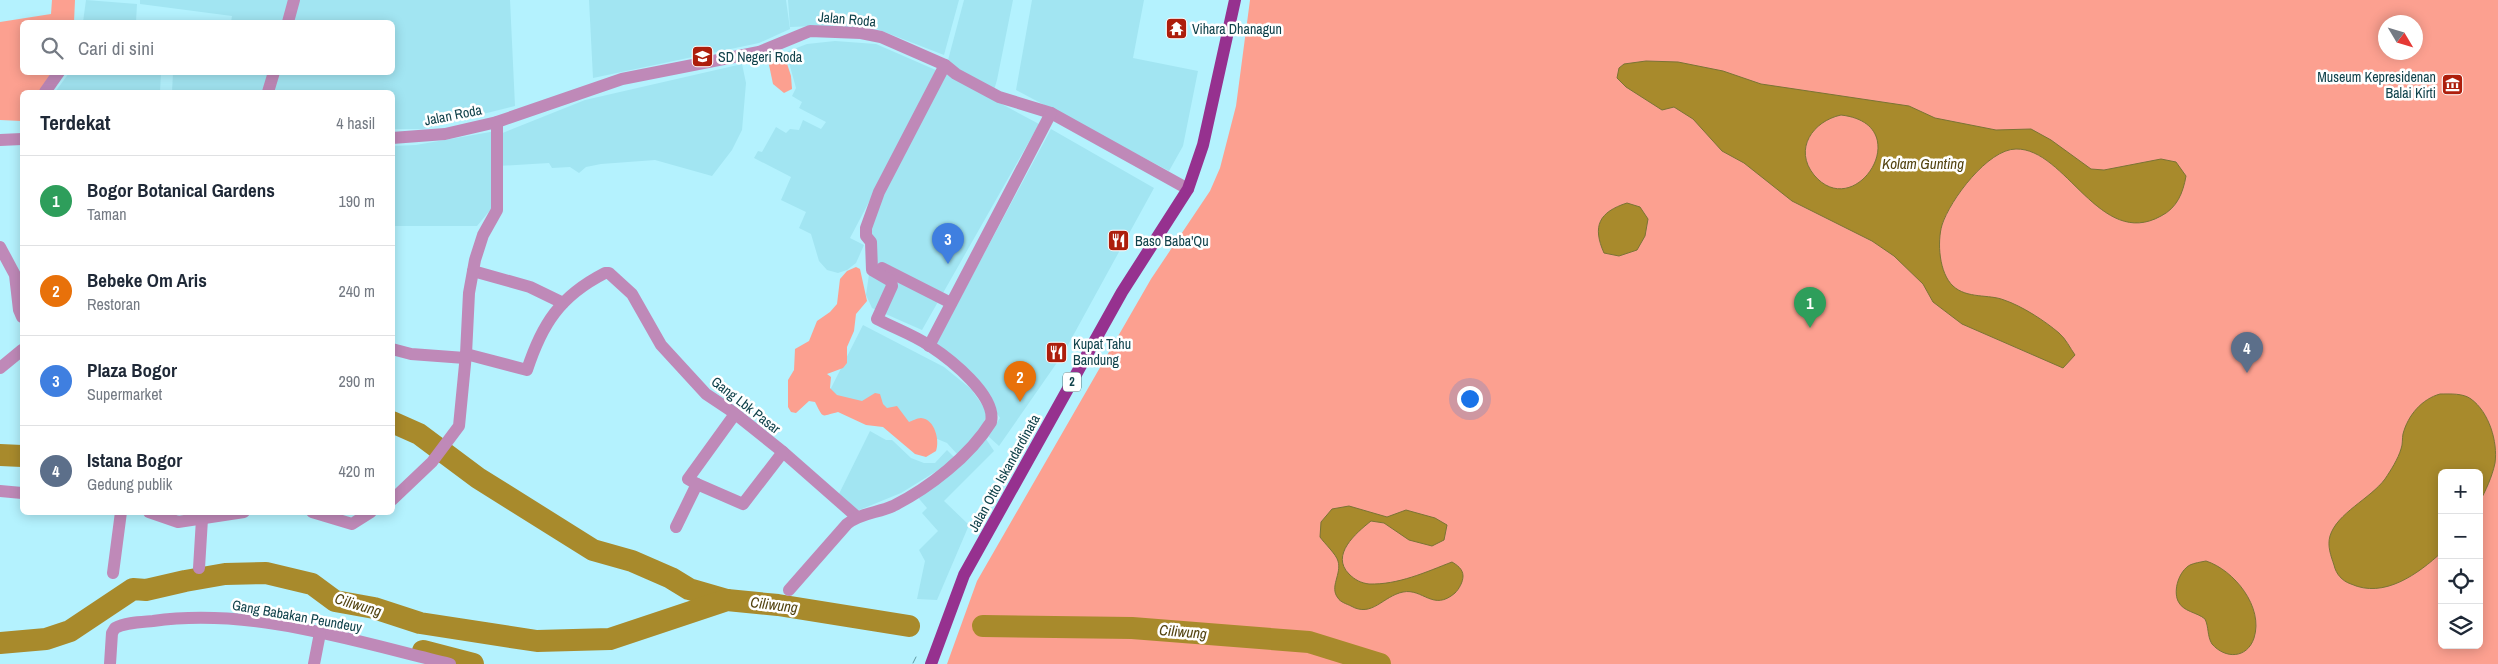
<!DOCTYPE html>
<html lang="id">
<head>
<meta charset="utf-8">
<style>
  :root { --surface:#fff; --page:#f2f2f3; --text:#1f2937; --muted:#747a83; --line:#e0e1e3; --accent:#1a73e8 }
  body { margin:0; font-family:"Archivo Narrow",sans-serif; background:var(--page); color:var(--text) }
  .controls { position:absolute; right:15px; bottom:15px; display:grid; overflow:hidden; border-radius:8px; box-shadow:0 2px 12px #0003 }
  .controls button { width:45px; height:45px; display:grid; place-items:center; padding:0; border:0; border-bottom:1px solid var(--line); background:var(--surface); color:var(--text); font:25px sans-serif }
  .compass { position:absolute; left:2378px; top:15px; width:45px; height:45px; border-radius:50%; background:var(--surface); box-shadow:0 2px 12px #0003; rotate:128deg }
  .you { position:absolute; left:1469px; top:398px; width:18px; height:18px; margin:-12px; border:4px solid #fff; border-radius:50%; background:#1a73e8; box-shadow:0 0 0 8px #1a73e833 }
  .badge { display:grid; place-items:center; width:32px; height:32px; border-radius:50%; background:var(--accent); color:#fff; font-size:16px; font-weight:700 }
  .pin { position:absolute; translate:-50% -41px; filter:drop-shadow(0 1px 2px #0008) }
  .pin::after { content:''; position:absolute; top:26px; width:18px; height:15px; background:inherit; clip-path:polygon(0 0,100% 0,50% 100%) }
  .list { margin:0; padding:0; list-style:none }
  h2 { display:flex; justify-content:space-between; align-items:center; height:65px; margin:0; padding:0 20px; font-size:21px }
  h2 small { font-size:16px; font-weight:400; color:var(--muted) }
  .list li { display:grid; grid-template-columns:32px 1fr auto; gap:15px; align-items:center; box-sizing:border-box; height:90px; padding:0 20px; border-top:1px solid var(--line) }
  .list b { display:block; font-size:19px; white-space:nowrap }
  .list p { margin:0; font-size:16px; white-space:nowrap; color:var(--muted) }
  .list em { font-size:16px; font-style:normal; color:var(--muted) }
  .icon { flex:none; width:28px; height:28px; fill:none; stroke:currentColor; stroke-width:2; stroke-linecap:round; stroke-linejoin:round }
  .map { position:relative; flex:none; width:2498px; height:664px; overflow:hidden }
  .search { position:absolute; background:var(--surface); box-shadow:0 2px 12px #0003; left:20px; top:20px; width:375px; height:55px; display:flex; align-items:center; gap:12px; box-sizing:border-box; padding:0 18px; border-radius:8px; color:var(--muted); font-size:19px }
  .panel { position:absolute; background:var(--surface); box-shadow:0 2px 12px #0003; left:20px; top:90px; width:375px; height:425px; border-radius:8px }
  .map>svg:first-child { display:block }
</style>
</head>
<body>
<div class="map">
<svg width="2498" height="664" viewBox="0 0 2498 664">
  <rect width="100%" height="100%" fill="#b4f2fe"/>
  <g fill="#a2e5f2">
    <polygon points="86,0 137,4 136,22 83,22"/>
    <polygon points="140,0 292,0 285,22 231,22 232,16 140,4"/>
    <polygon points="295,0 510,0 515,106 423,129 393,129 392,92 272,92 277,73 392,72 392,22 289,22"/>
    <polygon points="589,0 786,0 790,29 759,43 593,78"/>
    <polygon points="788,0 959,0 944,55 864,24 790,27"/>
    <polygon points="964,0 1013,0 997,80 991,76 997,80 994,90 947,64"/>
    <polygon points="1032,0 1144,0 1133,58 1198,71 1183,146 1169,171 1016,90"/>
    <polygon points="835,41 876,44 938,71 850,238 864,245 856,263 847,270 838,273 827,270 819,261 811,234 799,228 806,212 781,200 791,177 754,158 758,151 762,152 776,127 786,133 790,129 799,130 803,120 821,129 826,122 799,108 802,102 792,96 796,88 786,52 807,44"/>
    <polygon points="742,64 746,83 742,130 732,150 712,176 655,160 601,164 586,167 579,173 570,167 552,168 549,163 498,166 500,134 585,100"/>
    <polygon points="69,73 161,73 160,92 55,92"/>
    <polygon points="173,73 271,73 266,92 172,92"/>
    <polygon points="946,74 1039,124 922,330 872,308 866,295 874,240 863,234"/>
    <polygon points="1051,129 1154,188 1063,354 999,446 988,436 1000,418 974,380 934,347"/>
    <polygon points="496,131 496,203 477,226 393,226 392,146 416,145"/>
    <polygon points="863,325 944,367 971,389 988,413 977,436 958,455 947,443 828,394"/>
    <polygon points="870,431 886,440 892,440 911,458 924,463 935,463 947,450 956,459 901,493 852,513 836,500"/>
    <polygon points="984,436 994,451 944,501 969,525 937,600 917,599 925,561 919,550 938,531 922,513 927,508 915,494"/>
  </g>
  <g fill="#fca090" fill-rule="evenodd">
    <polygon points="52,0 75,0 74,22 22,22 22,72 53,73 40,92 22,92 21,121 0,120 0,22 51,14"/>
    <path d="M1250 0H2498V664H947L977 581 1151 279 1210 191 1220 168 1236 106ZM2386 22H2416V52H2386ZM2442 473H2479V645H2442Z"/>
    <polygon points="784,54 791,76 792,89 784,93 773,84 768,60"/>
    <path d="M856 267 860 269 867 301 856 314 854 331 847 347V363L843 368 827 374 831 377 830 388 837 395 862 401 875 393 880 394 883 404 887 408 897 406 909 422C912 421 917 418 921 418 935 419 940 441 936 451L926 457 915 454 883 427 866 425 838 412C821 416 824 420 815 402L809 401 796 413 791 412 788 407V380L794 370 795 349 809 341 817 321 830 312 837 304 840 279 847 271Z"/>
  </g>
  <g fill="#a88a2c" stroke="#7a7435" fill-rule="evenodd">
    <path d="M1646 61 1678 62 1723 71 1761 84 1909 106 1935 118 1996 130 2031 129 2051 140 2091 169 2104 170 2161 159 2176 162 2186 176C2183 193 2177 208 2161 216 2100 250 2066 148 2016 149 1988 149 1950 200 1942 225 1937 242 1939 273 1953 286 1967 299 1989 294 2004 300 2022 306 2045 321 2059 333 2066 339 2070 348 2075 355L2063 368 1962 324 1933 302 1923 284 1894 256 1872 241 1792 201 1744 163 1722 151 1693 119 1674 107 1662 110 1626 87 1617 78 1619 68 1624 64ZM1841 115C1919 124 1856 225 1814 175 1793 149 1813 121 1841 115Z"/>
    <path d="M1627 203 1640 207 1648 219 1645 236 1637 250 1619 256 1604 253C1592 226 1599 212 1627 203Z"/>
    <path d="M2440 394C2450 394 2463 393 2471 399 2489 412 2498 442 2495 463 2492 477 2486 490 2479 503V473H2442V552C2418 574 2384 599 2351 584 2342 581 2336 574 2334 565 2331 556 2327 546 2330 536 2337 513 2370 499 2385 479 2391 470 2398 459 2401 449 2403 444 2402 438 2403 434 2408 415 2422 399 2440 394Z"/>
    <path d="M1349 506 1387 517 1406 510 1435 518 1447 525 1444 540 1432 546 1409 540 1384 523 1371 521C1356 533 1330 555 1349 574 1355 580 1361 583 1369 584 1398 585 1426 572 1452 562 1457 565 1463 569 1463 576 1463 582 1459 589 1455 593 1433 612 1423 588 1403 592 1383 596 1372 618 1351 606 1347 604 1340 602 1338 598 1329 587 1342 574 1338 561 1336 554 1325 544 1320 537L1321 522 1332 509Z"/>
    <path d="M2206 561C2234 570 2264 607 2254 638 2247 659 2225 659 2212 644 2207 636 2209 627 2205 619 2197 612 2183 612 2178 601 2173 590 2179 571 2190 565 2194 563 2201 562 2206 561Z"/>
  </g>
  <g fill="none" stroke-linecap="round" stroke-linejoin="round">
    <g stroke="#a88a2c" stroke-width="22">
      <polyline points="392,422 419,434 478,478 593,550 632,561 671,578 689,589 727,600"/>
      <polyline points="0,455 22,456"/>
      <polyline points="983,626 1132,628 1309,642 1380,664"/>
      <polyline points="0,643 46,639 70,631 133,589 146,590 185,581 225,574 266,573 312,584 335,601 374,608 420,623 537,641 610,639 727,600 778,605 909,626"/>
      <polyline points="423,651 473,664"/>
    </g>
    <g stroke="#bf89b8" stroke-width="12">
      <polyline points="288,22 294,0"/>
      <polyline points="45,92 59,72"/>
      <polyline points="268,92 274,72"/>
      <polyline points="392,138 445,134 497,122 622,79 759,52 810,31 861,33 881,37 945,65 956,74 999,97 1051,113 1188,189"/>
      <polyline points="0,140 22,139"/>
      <polyline points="0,247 15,275 19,310 22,317"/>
      <polyline points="882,268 951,303"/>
      <polyline points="473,271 530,287 563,303"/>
      <polyline points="929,346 1051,113"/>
      <polyline points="392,349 411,354 465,358"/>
      <path d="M466 354 527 370C542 324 560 296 605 273H609L632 294 661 345 706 394 733 412 783 452 857 517"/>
      <polyline points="0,368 22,350"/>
      <polyline points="697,484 743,504 783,452"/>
      <polyline points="0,491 22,493"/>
      <polyline points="392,500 432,462 459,426 466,354 469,293 475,260 483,235 497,210 497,122"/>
      <polyline points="149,512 178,522 244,512"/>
      <polyline points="312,512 352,524 371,512"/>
      <polyline points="676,527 697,484 688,479 735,414"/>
      <polyline points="199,568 202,519"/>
      <polyline points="113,573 121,512"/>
      <path d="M789 590 847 524C860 513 878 513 893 506 929 488 970 456 991 422 997 396 950 359 930 346 914 335 894 328 877 319L892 286 891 281 872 270 871 242 866 236V228L879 192 945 65"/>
      <path d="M110 664 112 633 115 628C126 622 141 622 153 621 252 607 354 641 450 664"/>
      <polyline points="314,664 320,633"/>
    </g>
    <polyline stroke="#96318f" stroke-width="12" points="931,664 964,575 1122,292 1188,189 1203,145 1235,0"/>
    <polyline stroke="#6098a2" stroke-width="1" points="913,663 916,657"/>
  </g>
  <defs>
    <symbol id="temple-square" viewBox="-11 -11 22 22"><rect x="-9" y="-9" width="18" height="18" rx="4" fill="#ad1e0c" stroke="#fff"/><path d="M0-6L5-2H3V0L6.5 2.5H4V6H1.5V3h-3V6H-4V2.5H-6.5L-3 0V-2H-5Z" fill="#fff"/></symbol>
    <symbol id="school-square" viewBox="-11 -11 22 22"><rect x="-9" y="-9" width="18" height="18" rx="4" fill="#ad1e0c" stroke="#fff"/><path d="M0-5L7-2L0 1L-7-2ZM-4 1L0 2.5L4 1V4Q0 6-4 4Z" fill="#fff"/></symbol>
    <symbol id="museum-square" viewBox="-11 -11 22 22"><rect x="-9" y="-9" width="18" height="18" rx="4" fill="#ad1e0c" stroke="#fff"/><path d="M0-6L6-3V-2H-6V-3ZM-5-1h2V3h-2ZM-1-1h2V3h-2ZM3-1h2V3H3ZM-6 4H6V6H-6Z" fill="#fff"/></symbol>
    <symbol id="restaurant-square" viewBox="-11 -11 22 22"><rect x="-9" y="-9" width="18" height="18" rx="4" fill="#ad1e0c" stroke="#fff"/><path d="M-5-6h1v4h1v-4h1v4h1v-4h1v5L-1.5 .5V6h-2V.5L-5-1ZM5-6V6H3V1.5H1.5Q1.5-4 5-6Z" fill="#fff"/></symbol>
  </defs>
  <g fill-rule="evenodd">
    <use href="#temple-square" x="1164" y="16" width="25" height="25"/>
    <use href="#school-square" x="690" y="44" width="25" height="25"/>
    <use href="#museum-square" x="2440" y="72" width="25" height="25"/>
    <use href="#restaurant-square" x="1106" y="228" width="25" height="25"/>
    <use href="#restaurant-square" x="1044" y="340" width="25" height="25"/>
  </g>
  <g text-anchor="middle" stroke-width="5" stroke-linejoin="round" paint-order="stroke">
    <rect fill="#fff" stroke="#587b81" stroke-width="1" x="1063" y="372.5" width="18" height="19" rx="4"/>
    <g font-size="12" font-weight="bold" fill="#10424b">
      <text x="1072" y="386">2</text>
    </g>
    <g font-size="14" fill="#10424b" stroke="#fff">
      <text transform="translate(847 19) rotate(5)" y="5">Jalan Roda</text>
      <text transform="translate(453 115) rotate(-11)" y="5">Jalan Roda</text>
      <text transform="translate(746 405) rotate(38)" y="5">Gang Lbk Pasar</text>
      <text transform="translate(1004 473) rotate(-61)" y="5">Jalan Otto Iskandardinata</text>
      <text transform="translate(297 616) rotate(10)" y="5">Gang Babakan Peundeuy</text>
    </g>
    <g font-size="14" fill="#10424b" stroke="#fff" text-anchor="start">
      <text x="1192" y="34">Vihara Dhanagun</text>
      <text x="718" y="62">SD Negeri Roda</text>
      <text x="2436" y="82" text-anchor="end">Museum Kepresidenan<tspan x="2436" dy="16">Balai Kirti</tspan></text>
      <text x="1135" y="246">Baso Baba'Qu</text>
      <text x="1073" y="349">Kupat Tahu<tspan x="1073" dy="16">Bandung</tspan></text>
    </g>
    <g font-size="15" font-style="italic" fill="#52420f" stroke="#fff">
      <text x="1923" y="169">Kolam Gunting</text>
      <text transform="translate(358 605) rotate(17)" y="5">Ciliwung</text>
      <text transform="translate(774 605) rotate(7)" y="5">Ciliwung</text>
      <text transform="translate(1183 632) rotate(5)" y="5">Ciliwung</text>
    </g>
  </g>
</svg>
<div class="controls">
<button>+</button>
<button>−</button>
<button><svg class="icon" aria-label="locate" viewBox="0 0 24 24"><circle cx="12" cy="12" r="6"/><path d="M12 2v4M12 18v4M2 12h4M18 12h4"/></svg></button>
<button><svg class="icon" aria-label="layers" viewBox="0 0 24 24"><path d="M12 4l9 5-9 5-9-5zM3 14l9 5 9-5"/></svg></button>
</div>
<svg class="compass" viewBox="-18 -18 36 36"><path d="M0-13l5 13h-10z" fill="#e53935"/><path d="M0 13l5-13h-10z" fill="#747a83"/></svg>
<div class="you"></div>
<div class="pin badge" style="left:1810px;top:328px;background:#2e9e5b">1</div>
<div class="pin badge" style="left:1020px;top:402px;background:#e8710a">2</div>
<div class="pin badge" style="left:948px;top:264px;background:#3f7fe0">3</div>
<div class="pin badge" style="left:2247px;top:373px;background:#5c6f8a">4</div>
<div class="search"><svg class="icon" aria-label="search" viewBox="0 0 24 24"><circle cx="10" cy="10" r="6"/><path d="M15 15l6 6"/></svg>Cari di sini</div>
<section class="panel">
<h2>Terdekat<small>4 hasil</small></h2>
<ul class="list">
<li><span class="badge" style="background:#2e9e5b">1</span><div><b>Bogor Botanical Gardens</b><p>Taman</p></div><em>190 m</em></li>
<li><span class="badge" style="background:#e8710a">2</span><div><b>Bebeke Om Aris</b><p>Restoran</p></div><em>240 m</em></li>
<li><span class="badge" style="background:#3f7fe0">3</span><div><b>Plaza Bogor</b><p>Supermarket</p></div><em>290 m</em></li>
<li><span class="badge" style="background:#5c6f8a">4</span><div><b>Istana Bogor</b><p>Gedung publik</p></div><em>420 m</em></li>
</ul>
</section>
</div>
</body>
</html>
